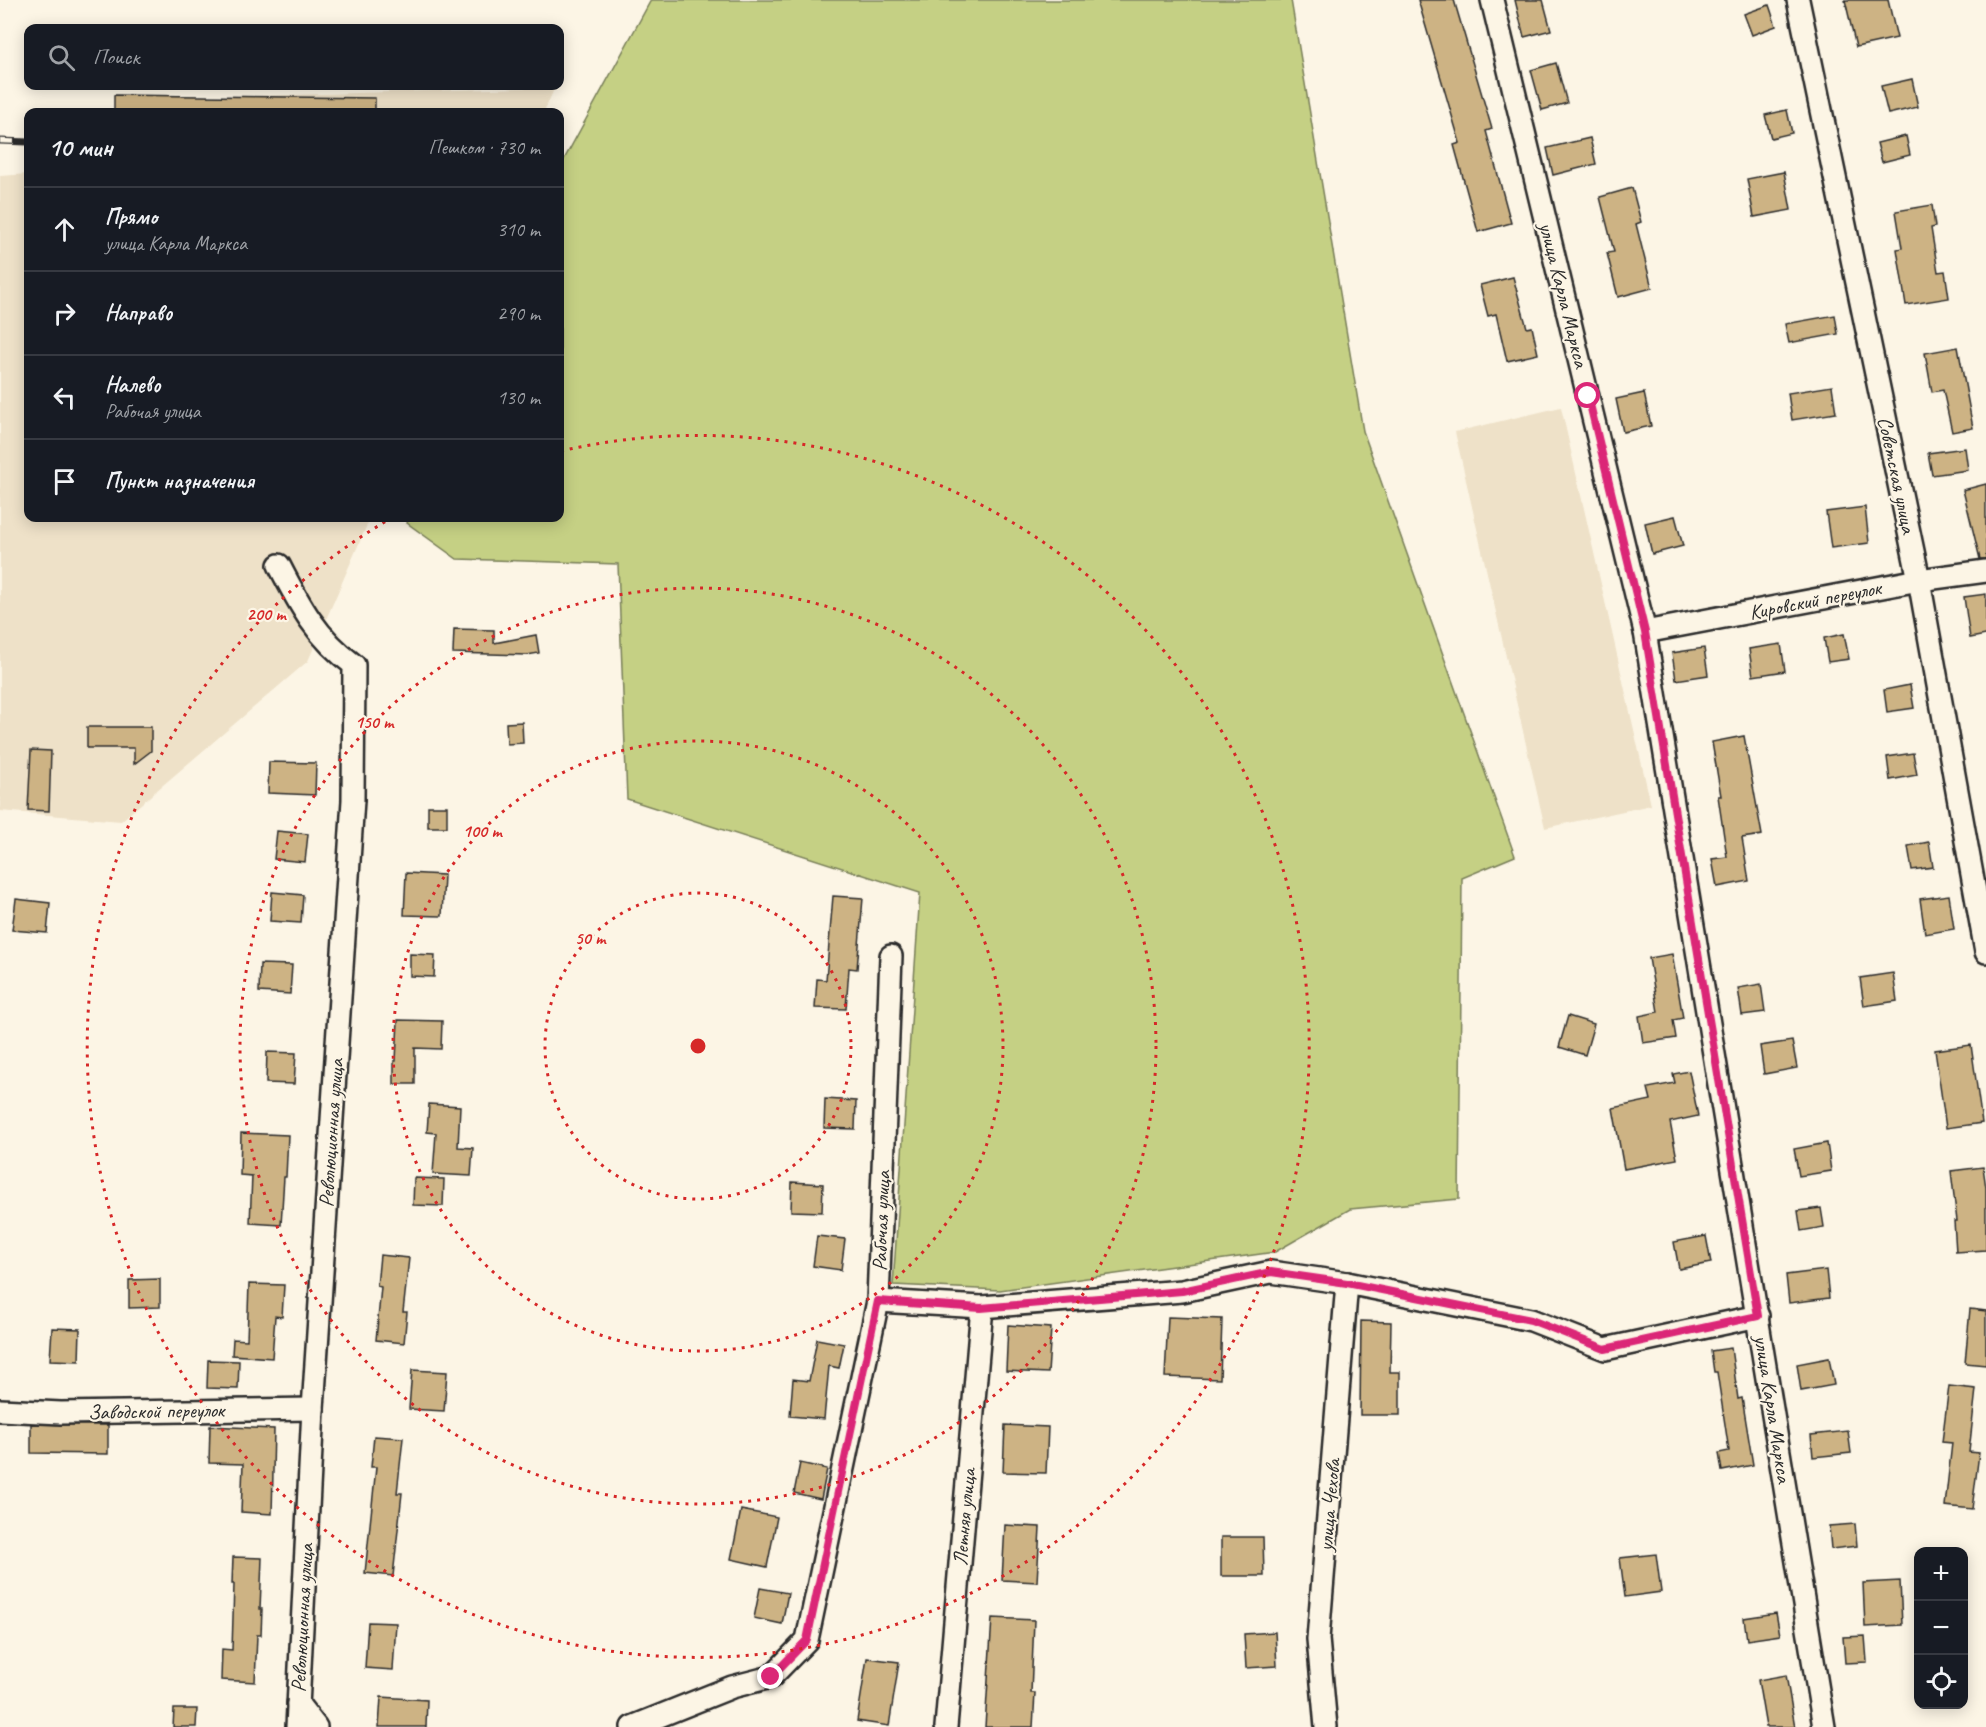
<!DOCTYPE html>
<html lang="ru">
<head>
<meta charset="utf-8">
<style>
  :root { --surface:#171b24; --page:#242831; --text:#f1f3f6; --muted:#9ea1a6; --line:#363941 }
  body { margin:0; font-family:Caveat,sans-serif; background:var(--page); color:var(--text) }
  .controls { position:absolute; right:18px; bottom:18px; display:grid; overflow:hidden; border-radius:12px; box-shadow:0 3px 15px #0003 }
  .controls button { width:54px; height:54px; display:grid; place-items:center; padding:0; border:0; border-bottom:2px solid var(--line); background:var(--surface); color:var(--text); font:30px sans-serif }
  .stop { position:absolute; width:18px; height:18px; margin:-14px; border:4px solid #db2777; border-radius:50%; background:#fff }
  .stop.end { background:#db2777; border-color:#fff; box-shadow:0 2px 6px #0008 }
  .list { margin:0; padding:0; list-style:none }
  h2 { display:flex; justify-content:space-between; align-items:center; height:78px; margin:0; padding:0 24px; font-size:26px }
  h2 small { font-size:20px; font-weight:400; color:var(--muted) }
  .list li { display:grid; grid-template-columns:39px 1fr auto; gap:18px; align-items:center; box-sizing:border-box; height:84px; padding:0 24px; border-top:2px solid var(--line) }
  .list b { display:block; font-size:22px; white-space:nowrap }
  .list p { margin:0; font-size:20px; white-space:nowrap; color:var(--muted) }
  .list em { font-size:20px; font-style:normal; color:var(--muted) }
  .icon { flex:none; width:33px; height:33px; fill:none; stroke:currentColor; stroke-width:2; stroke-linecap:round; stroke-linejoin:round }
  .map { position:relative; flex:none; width:1986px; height:1727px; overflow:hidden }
  .search { position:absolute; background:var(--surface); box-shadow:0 3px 15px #0003; left:24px; top:24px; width:540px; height:66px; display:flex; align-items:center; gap:15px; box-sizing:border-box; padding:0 21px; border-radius:12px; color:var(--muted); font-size:22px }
  .panel { position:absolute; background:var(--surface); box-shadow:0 3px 15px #0003; left:24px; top:108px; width:540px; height:414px; border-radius:12px }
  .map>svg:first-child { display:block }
</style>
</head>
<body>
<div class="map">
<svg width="1986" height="1727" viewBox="0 0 1986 1727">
  <rect width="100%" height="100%" fill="#fcf5e5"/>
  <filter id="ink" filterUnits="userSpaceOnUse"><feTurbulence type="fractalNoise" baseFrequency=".0167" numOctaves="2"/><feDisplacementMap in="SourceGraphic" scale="12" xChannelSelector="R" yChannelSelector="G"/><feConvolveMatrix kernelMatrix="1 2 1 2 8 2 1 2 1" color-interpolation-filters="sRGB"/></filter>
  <g filter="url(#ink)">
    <g fill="#eee1c8">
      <polygon points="555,87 544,112 119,112 120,100"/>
      <polygon points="28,174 28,518 370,518 308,661 121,821 0,811 0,176"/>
      <polygon points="1561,407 1651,805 1545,828 1455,432"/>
    </g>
    <polygon fill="#c5d084" stroke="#787e58" stroke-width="1.5" points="651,0 1291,0 1363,431 1515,856 1462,878 1459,1199 1350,1209 1275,1252 1000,1290 893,1285 920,893 627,799 618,564 457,559 407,523 409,518 560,518 560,167"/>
    <g fill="#cdb384" stroke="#2b2b2b" stroke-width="1.5">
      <polygon points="1418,0 1454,0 1492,129 1486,131 1511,223 1478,232 1454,145 1460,143"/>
      <polygon points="1515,0 1543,0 1551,30 1524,37"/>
      <polygon points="1845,0 1888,0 1897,38 1856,47"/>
      <polygon points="1769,5 1776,26 1752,35 1744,14"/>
      <polygon points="1556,63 1567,103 1542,110 1531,70"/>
      <polygon points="1912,79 1918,107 1888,114 1881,86"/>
      <polygon points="114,95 375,98 375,112 114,112"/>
      <polygon points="1787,110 1792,133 1771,138 1765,115"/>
      <polygon points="1906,136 1910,155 1882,162 1877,143"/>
      <polygon points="1590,138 1596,164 1553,175 1547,148"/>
      <polygon points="1784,172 1791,210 1754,217 1747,179"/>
      <polygon points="1632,188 1641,222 1636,224 1652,288 1618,297 1607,253 1614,252 1600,197"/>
      <polygon points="1932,205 1935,227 1931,228 1938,272 1945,271 1949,298 1906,305 1897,249 1902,248 1896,211"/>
      <polygon points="1513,277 1527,328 1532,327 1538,354 1507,361 1496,314 1488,316 1480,285"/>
      <polygon points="1835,315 1838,334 1789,343 1785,324"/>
      <polygon points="1958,347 1973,428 1952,432 1943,390 1932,392 1925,353"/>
      <polygon points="1832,386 1836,413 1792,420 1788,393"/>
      <polygon points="1644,393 1651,426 1623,432 1616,399"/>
      <polygon points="1965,448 1968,470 1932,475 1928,453"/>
      <polygon points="1986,484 1986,559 1980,559 1963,490"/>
      <polygon points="1865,507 1869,543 1831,548 1826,512"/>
      <polygon points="1675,516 1683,546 1652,554 1645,523"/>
      <polygon points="1986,594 1986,635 1970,638 1964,597"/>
      <polygon points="454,629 494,630 494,643 536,635 539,653 527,655 453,653"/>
      <polygon points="1844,634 1849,659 1828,662 1824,638"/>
      <polygon points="1781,644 1785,671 1753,676 1749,649"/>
      <polygon points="1704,648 1708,675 1676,680 1672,653"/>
      <polygon points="1910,685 1914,708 1887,712 1884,690"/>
      <polygon points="522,722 523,743 507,744 506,723"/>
      <polygon points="87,727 151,727 151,751 134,764 134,748 87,748"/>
      <polygon points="1744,736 1762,835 1742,838 1749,881 1717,887 1712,859 1727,857 1718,796 1721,796 1712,742"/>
      <polygon points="31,750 51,751 49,811 28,810"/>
      <polygon points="1913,753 1917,775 1890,780 1887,757"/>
      <polygon points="269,762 316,763 315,795 268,793"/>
      <rect x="428" y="806" width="19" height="21"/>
      <polygon points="277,831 308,834 305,862 274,859"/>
      <polygon points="1929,842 1933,867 1912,870 1908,846"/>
      <polygon points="406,873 444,875 442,916 404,915"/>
      <polygon points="272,892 303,895 301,923 270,921"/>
      <polygon points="1949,895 1954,929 1925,934 1920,899"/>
      <polygon points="833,896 863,898 857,969 849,968 846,1009 815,1008 817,979 826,980"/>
      <polygon points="16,899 50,903 47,933 12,930"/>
      <polygon points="410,954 435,955 434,977 410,976"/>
      <polygon points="1672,954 1683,1018 1673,1020 1676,1038 1643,1043 1639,1016 1658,1012 1649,958"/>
      <polygon points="260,964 292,965 290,994 259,992"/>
      <polygon points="1893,973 1897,1001 1864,1006 1860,978"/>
      <polygon points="1761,984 1765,1012 1742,1015 1738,988"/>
      <polygon points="1568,1016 1594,1024 1585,1055 1559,1047"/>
      <polygon points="398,1020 442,1021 441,1049 415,1048 415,1084 394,1084 394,1061 396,1061"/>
      <polygon points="1792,1041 1797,1068 1764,1074 1760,1046"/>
      <polygon points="1971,1045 1982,1123 1946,1128 1935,1050"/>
      <polygon points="267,1052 296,1053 294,1084 266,1083"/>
      <polygon points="1689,1071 1698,1116 1670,1122 1677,1159 1624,1169 1613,1108 1651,1100 1648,1088 1675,1083 1673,1074"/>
      <polygon points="825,1099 856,1101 855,1129 824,1128"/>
      <polygon points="429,1104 460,1106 458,1147 473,1148 471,1176 433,1174 436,1133 427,1132"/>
      <polygon points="241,1133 288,1135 286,1177 284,1177 281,1225 250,1223 252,1176 240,1175"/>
      <polygon points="1827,1143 1831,1171 1799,1176 1794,1149"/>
      <polygon points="1983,1167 1986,1188 1986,1250 1956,1252 1954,1221 1957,1221 1951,1171"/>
      <polygon points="414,1178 444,1179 443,1206 413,1205"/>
      <polygon points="792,1182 823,1184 822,1212 791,1211"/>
      <polygon points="1821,1208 1824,1227 1801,1231 1798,1211"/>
      <polygon points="817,1236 845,1239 841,1270 813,1266"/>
      <polygon points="1706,1236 1711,1263 1679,1269 1674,1242"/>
      <polygon points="380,1255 409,1258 403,1312 407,1312 404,1343 376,1340 381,1287 377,1286"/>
      <polygon points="1826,1270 1829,1298 1789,1303 1786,1275"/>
      <polygon points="160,1279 160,1307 129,1308 129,1280"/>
      <polygon points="249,1284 284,1285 282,1317 275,1316 272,1358 232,1355 233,1339 247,1340"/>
      <polygon points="1970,1309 1986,1311 1986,1365 1965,1363"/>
      <polygon points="1168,1317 1222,1319 1220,1379 1165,1377"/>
      <polygon points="1361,1321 1391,1322 1390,1372 1400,1372 1400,1415 1360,1415"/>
      <polygon points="1008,1325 1051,1328 1048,1373 1006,1371"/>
      <polygon points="52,1328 80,1329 79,1361 50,1360"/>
      <polygon points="817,1339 844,1344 839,1368 829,1366 824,1419 790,1416 793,1379 809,1381"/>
      <polygon points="1731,1348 1738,1399 1742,1398 1753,1465 1722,1471 1719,1453 1729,1451 1717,1372 1714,1372 1711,1351"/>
      <polygon points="1829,1358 1834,1385 1801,1391 1797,1364"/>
      <polygon points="208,1360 239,1361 238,1389 207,1388"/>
      <polygon points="412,1370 447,1372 444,1411 409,1409"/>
      <polygon points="1949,1386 1976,1389 1969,1452 1979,1453 1972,1509 1945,1506 1952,1443 1942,1442"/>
      <polygon points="31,1424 108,1425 108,1454 31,1453"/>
      <polygon points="1005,1425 1048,1427 1046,1473 1003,1472"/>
      <polygon points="210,1426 274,1429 272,1514 241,1512 243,1464 209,1463"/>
      <polygon points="1848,1431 1851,1453 1813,1457 1811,1435"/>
      <polygon points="374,1436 403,1438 397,1493 402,1493 393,1576 365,1573 376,1467 371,1467"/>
      <polygon points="800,1463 827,1469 821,1499 794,1493"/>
      <polygon points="741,1510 777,1517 767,1567 731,1559"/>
      <polygon points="1855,1524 1857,1546 1831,1549 1829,1526"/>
      <polygon points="1005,1525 1040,1527 1037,1582 1002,1580"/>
      <polygon points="1221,1537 1263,1537 1264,1576 1221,1576"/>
      <polygon points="1656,1554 1661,1592 1625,1597 1620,1558"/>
      <polygon points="233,1557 262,1558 260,1609 262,1609 261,1635 257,1635 255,1682 221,1680 222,1649 232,1650 234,1584 232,1584"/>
      <polygon points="1900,1581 1902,1625 1865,1627 1863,1583"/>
      <polygon points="760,1588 788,1593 782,1624 754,1618"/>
      <polygon points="1776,1613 1780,1635 1747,1640 1744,1618"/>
      <polygon points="992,1618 1034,1620 1031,1693 1035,1693 1033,1727 985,1727"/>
      <polygon points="368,1622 396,1623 393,1670 365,1668"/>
      <polygon points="1275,1632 1277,1666 1246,1668 1244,1634"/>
      <polygon points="1865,1636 1867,1662 1845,1663 1843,1637"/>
      <polygon points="867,1658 899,1662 889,1726 857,1721"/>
      <polygon points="1786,1675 1795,1727 1766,1727 1758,1680"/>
      <polygon points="381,1697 427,1700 426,1727 379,1727"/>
      <polygon points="174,1709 197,1709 196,1727 173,1727"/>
    </g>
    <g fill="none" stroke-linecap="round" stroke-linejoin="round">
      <defs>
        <g id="street">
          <polyline points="1492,0 1645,632 1824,1727"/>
          <polyline points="1798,0 1919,580 1986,952"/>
          <path d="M279 565C300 606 317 638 354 665L353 800 313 1409 297 1727"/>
          <polyline points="1645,632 1919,580 1986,571"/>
          <polyline points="878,1301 982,1307 1182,1291 1271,1272 1347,1283 1531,1320 1605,1349 1758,1316"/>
          <polyline points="0,1410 61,1413 313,1409"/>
          <polyline points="298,1704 316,1727"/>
          <polyline points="632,1727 732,1687 771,1677 807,1640 878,1301 891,956"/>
          <polyline points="946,1727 982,1307"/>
          <polyline points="1326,1727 1318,1639 1347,1283"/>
        </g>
      </defs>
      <use href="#street" stroke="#2b2b2b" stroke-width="26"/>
      <use href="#street" stroke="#fcf5e5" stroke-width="21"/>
      <defs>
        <polyline id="rail" points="0,141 28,142"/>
      </defs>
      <use href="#rail" stroke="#2b2b2b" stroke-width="7"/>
      <use href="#rail" stroke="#fcf5e5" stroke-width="4.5" stroke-dasharray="14" stroke-linecap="butt"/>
    </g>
  </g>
  <g fill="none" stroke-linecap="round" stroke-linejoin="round" filter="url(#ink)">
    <polyline stroke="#db2777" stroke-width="8" points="771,1677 807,1640 878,1301 981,1308 1182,1291 1271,1272 1347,1283 1531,1320 1605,1349 1758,1316 1645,632 1588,396"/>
  </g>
  <g fill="none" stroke="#d62828" stroke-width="3" stroke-dasharray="3 6">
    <circle cx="698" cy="1046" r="153"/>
    <circle cx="698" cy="1046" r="305"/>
    <circle cx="698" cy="1046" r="458"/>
    <path d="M561 451A611 611 0 1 1 388 520"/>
  </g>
  <g text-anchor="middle" stroke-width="4.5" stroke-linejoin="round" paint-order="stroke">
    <g font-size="21" fill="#2b2b2b" stroke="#fcf5e5">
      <text transform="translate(1564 295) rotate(76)" y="7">улица Карла Маркса</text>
      <text transform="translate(1897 475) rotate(78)" y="7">Советская улица</text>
      <text transform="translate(1815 600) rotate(-11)" y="7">Кировский переулок</text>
      <text transform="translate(331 1133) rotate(-86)" y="7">Революционная улица</text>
      <text transform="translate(881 1221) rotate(-88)" y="7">Рабочая улица</text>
      <text transform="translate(1773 1409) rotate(81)" y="7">улица Карла Маркса</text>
      <text transform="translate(156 1411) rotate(-1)" y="7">Заводской переулок</text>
      <text transform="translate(1329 1505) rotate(-85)" y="7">улица Чехова</text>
      <text transform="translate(964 1517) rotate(-85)" y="7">Летняя улица</text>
      <text transform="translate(302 1618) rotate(-87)" y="7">Революционная улица</text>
    </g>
  </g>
  <circle cx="698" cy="1046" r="9" fill="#d62828" stroke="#fcf5e5" stroke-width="3"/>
  <g font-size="18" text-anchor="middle" font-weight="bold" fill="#d62828" stroke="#fcf5e5" stroke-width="4.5" stroke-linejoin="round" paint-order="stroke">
    <text x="266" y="620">200 m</text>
    <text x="374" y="728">150 m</text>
    <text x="482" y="837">100 m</text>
    <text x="590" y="944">50 m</text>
  </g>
</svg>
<div class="controls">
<button>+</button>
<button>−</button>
<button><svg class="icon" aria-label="locate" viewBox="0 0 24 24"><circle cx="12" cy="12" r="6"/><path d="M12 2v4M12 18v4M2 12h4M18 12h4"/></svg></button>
</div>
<div class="stop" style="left:1588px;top:396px"></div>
<div class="stop end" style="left:771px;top:1677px"></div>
<div class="search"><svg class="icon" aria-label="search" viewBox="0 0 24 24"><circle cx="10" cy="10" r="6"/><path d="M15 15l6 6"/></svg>Поиск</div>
<section class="panel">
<h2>10 мин<small>Пешком · 730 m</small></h2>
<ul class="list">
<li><svg class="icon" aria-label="ahead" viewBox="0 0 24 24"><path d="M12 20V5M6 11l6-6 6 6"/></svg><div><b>Прямо</b><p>улица Карла Маркса</p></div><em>310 m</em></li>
<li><svg class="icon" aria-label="right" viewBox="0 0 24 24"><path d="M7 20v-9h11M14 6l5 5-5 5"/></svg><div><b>Направо</b></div><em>290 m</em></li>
<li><svg class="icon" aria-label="left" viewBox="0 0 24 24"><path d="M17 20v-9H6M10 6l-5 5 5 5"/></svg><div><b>Налево</b><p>Рабочая улица</p></div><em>130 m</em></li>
<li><svg class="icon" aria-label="arrive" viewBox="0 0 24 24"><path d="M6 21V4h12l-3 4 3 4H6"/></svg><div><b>Пункт назначения</b></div></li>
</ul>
</section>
</div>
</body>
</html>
